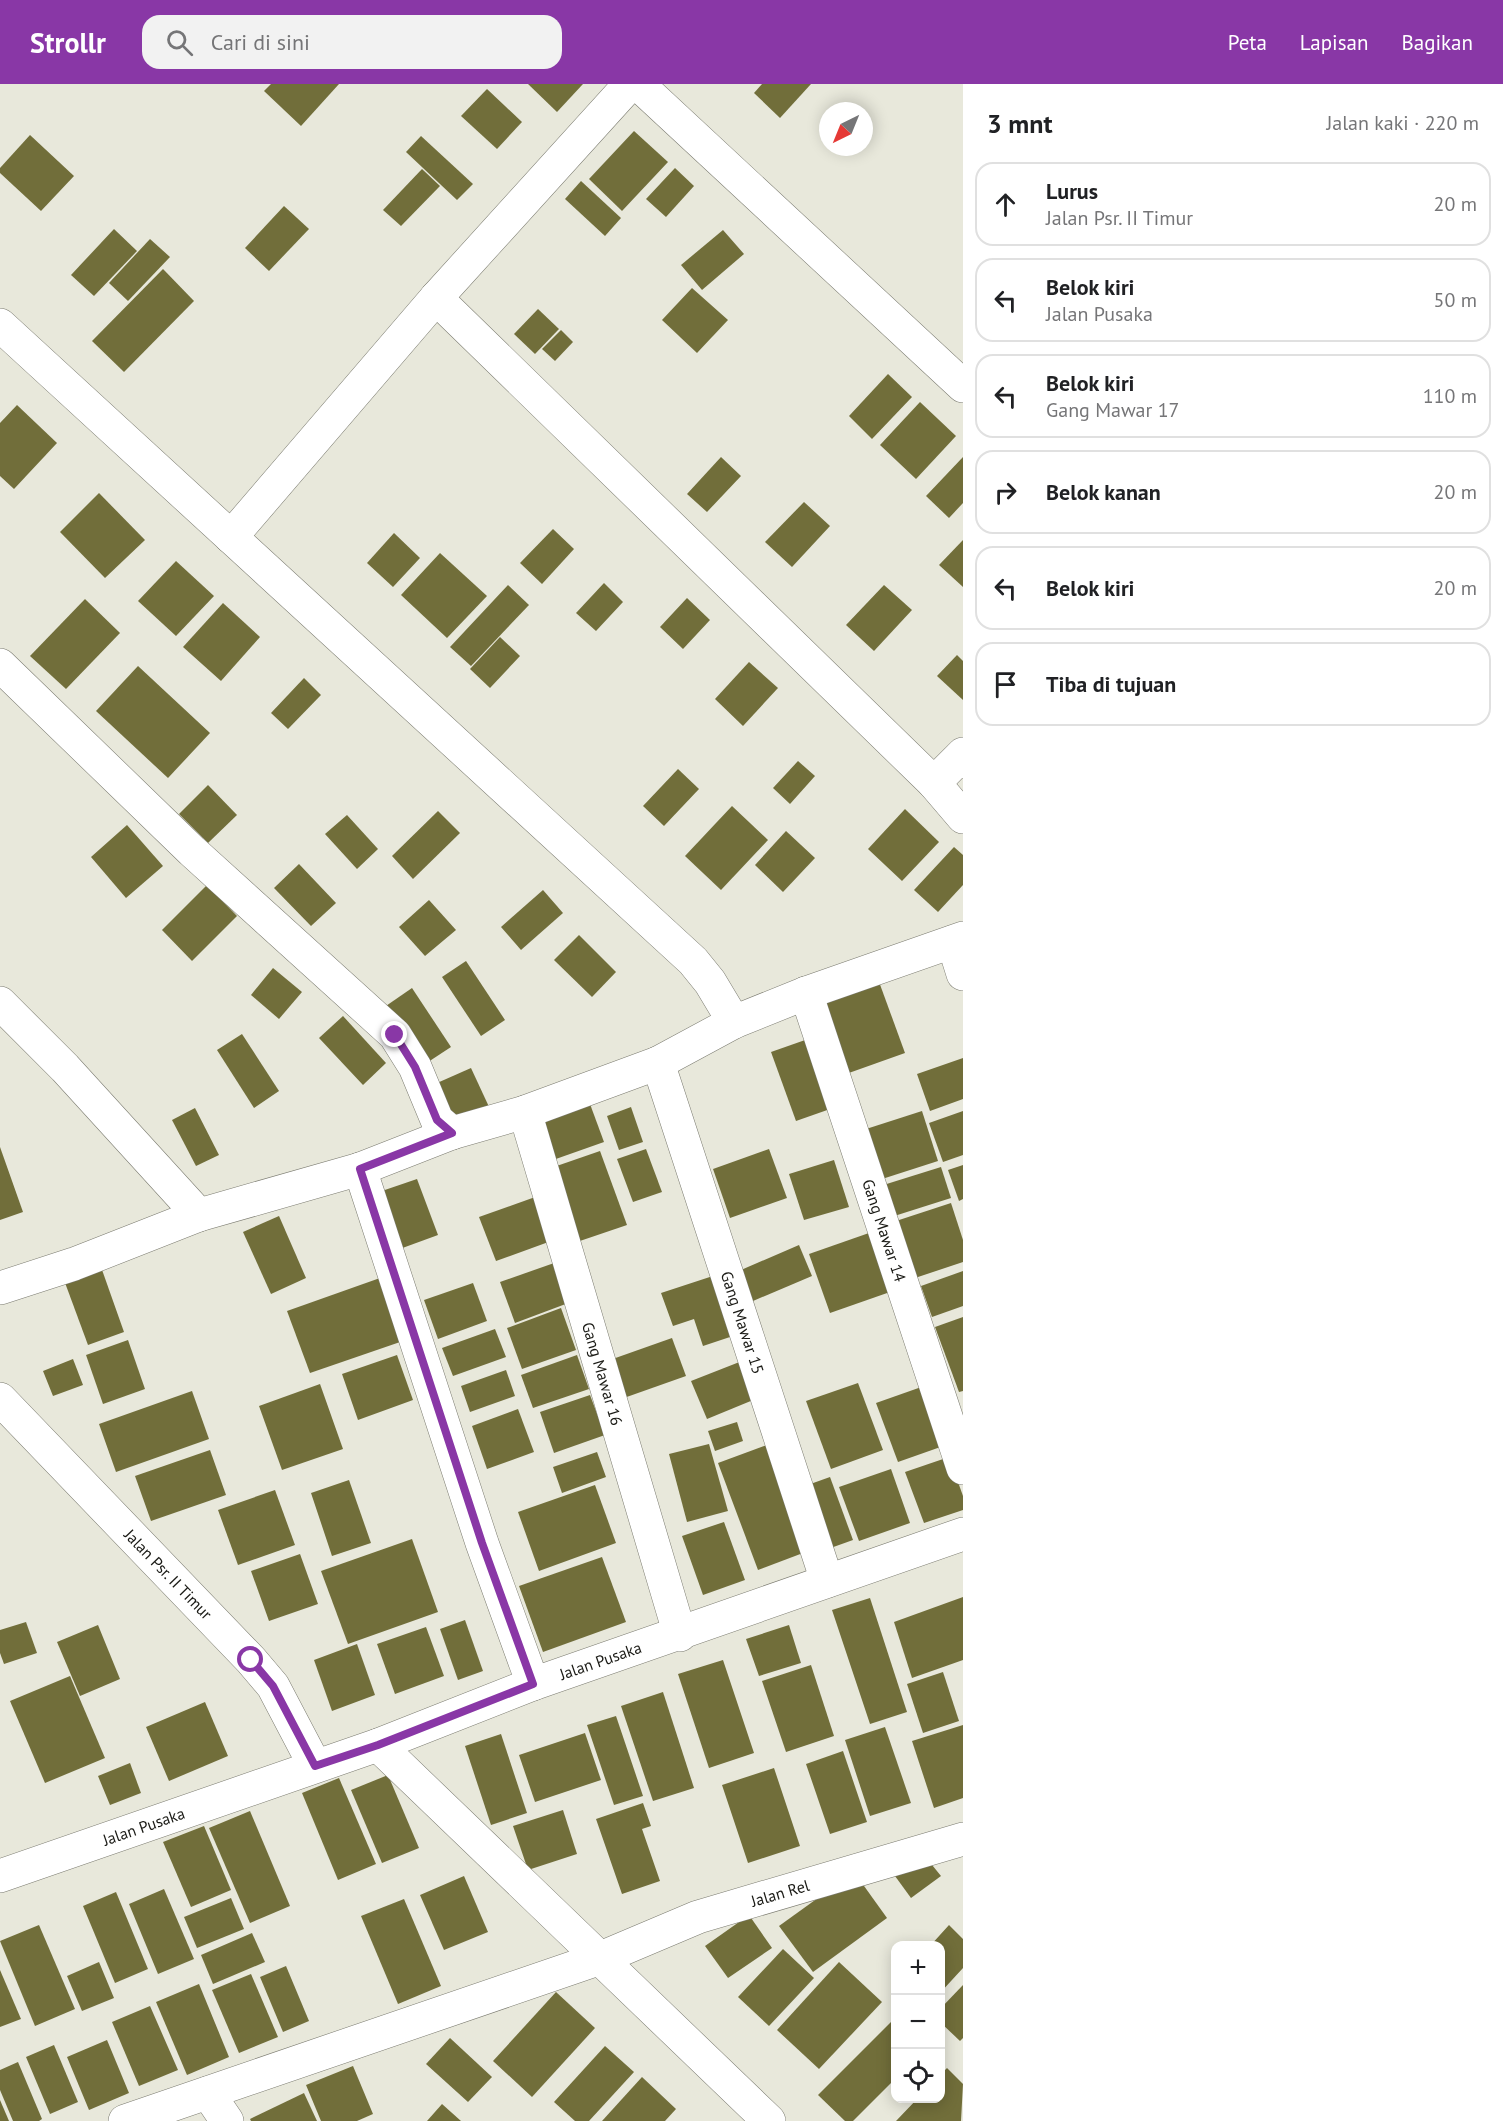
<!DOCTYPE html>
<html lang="id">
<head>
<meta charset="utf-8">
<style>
  :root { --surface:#fff; --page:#f2f2f2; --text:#202124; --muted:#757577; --line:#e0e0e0; --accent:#8937a6 }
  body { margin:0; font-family:"PT Sans",sans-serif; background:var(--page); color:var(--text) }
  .controls { position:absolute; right:18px; bottom:18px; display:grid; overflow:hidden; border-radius:12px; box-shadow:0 3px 15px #0003 }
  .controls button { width:54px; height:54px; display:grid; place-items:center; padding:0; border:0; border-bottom:2px solid var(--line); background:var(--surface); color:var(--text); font:30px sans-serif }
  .compass { position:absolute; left:819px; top:18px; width:54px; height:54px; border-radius:50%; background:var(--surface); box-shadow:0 3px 15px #0003; rotate:223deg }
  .stop { position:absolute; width:18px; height:18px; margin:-14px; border:4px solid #8937a6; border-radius:50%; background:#fff }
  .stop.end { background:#8937a6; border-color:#fff; box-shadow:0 2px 6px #0008 }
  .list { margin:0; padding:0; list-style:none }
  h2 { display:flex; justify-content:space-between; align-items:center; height:78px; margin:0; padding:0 24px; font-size:26px }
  h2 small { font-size:20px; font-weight:400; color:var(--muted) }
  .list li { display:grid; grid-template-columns:39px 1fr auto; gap:18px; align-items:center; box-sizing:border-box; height:84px; margin:0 12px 12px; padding:0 12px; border:2px solid var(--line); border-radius:18px }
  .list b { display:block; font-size:22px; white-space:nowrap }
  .list p { margin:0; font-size:20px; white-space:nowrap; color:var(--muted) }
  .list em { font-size:20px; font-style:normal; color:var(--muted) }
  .icon { flex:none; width:33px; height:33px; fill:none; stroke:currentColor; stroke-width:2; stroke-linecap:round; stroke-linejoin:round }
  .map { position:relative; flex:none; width:963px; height:2037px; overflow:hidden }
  header { display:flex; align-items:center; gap:36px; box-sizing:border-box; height:84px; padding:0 30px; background:var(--accent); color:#fff }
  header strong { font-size:28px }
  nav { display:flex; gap:33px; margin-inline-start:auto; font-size:21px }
  .search { width:420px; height:54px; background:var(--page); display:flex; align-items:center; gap:15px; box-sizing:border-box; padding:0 21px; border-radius:18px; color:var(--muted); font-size:22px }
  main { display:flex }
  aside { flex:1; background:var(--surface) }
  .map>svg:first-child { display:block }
</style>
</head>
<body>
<header>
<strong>Strollr</strong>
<div class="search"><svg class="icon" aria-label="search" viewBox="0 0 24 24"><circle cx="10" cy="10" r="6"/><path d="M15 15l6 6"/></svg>Cari di sini</div>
<nav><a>Peta</a><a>Lapisan</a><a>Bagikan</a></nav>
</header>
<main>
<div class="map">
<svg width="963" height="2037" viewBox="0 0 963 2037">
  <rect width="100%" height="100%" fill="#e8e8db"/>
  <g fill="#716e3a">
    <polygon points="271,0 339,0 301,42 264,7"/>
    <polygon points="528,0 583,0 557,28"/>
    <polygon points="762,0 811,0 780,34 754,9"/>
    <polygon points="487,5 522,38 497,65 461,32"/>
    <polygon points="634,47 668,78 622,127 589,95"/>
    <polygon points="30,51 74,92 41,127 0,89 0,84"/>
    <polygon points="421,52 473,100 457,116 406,68"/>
    <polygon points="675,84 694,102 666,133 646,115"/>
    <polygon points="422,85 440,102 401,142 383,126"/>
    <polygon points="581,97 621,134 605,152 565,115"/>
    <polygon points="284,122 309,145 269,187 245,164"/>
    <polygon points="114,145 137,167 94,212 71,191"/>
    <polygon points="723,146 744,170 702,206 681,181"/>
    <polygon points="150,155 170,173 128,217 109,199"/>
    <polygon points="163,185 194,217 124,288 92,257"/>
    <polygon points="692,204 728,236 697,269 662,236"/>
    <polygon points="538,225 559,245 535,270 514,250"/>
    <polygon points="561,246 573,258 555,277 542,265"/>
    <polygon points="888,290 912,313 872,355 849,332"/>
    <polygon points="920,318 956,352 916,395 880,361"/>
    <polygon points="17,321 57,359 14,405 0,392 0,339"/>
    <polygon points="721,373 741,392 707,428 687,410"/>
    <polygon points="963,373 963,419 949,434 926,412"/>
    <polygon points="99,409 145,456 105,494 60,448"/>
    <polygon points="804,418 830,442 792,483 765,458"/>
    <polygon points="553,445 574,465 542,500 520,479"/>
    <polygon points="394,449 420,474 393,503 367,479"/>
    <polygon points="963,456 963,503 939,481"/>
    <polygon points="440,469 487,512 447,554 401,511"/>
    <polygon points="176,477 214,512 176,552 138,517"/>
    <polygon points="604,499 623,518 596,547 576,529"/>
    <polygon points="508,501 529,521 471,582 450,563"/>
    <polygon points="884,501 912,526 874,567 846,541"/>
    <polygon points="687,514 710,536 683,565 660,543"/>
    <polygon points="85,515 120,549 66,605 30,572"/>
    <polygon points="223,519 260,553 221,597 183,563"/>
    <polygon points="500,553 520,572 490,604 470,585"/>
    <polygon points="957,571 963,577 963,616 937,592"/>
    <polygon points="749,578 778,604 743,642 715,615"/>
    <polygon points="138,582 210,649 168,694 96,627"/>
    <polygon points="304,594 321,611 288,645 271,629"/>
    <polygon points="798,677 815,692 790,720 773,704"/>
    <polygon points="678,685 699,705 664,742 643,722"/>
    <polygon points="208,701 237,731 208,759 179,730"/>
    <polygon points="732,722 768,756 721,806 685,772"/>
    <polygon points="905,725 939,758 902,797 868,765"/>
    <polygon points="438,727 460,749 413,795 392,772"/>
    <polygon points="347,731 378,765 357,785 325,750"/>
    <polygon points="127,741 163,782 126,814 91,773"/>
    <polygon points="786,747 815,774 783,808 755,781"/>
    <polygon points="954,763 963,771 963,801 938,828 914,806"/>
    <polygon points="299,780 336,819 311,842 274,804"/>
    <polygon points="207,801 237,832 192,877 162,846"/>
    <polygon points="543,806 563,829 521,866 501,843"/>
    <polygon points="429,816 456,846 425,872 399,843"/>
    <polygon points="579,851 616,888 592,913 554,876"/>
    <polygon points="466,877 505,936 481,952 442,893"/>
    <polygon points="273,884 302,908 279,935 251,911"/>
    <polygon points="878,895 905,969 846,990 820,916"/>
    <polygon points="412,904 451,963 422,982 383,924"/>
    <polygon points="343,932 386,979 363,1001 319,954"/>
    <polygon points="242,950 279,1007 254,1024 217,966"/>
    <polygon points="808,955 833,1024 796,1037 771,968"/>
    <polygon points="963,974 963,1015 930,1027 917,990"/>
    <polygon points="471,984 490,1025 447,1044 428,1003"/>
    <polygon points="590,1020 604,1058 553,1076 539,1038"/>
    <polygon points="631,1023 643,1058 619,1066 607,1032"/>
    <polygon points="195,1024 219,1071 196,1082 172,1036"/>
    <polygon points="922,1027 938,1077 879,1096 863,1046"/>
    <polygon points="963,1027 963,1071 943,1078 929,1039"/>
    <polygon points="0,1063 23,1128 0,1136"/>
    <polygon points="646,1065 662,1108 633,1118 617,1075"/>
    <polygon points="769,1065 787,1114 730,1134 713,1085"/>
    <polygon points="600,1067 627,1141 574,1159 548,1085"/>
    <polygon points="834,1076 849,1123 804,1136 789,1090"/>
    <polygon points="963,1081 963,1115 959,1117 948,1086"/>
    <polygon points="941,1083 951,1114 888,1134 877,1103"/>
    <polygon points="417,1095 438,1151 397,1166 376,1109"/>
    <polygon points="538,1112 554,1156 496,1177 479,1133"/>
    <polygon points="951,1119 963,1156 963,1178 915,1194 896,1137"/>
    <polygon points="279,1132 306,1194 271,1210 243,1148"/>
    <polygon points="869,1149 890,1208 830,1229 809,1170"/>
    <polygon points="799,1161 812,1192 753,1217 741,1186"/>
    <polygon points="557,1178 571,1218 515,1239 500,1198"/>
    <polygon points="101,1183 124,1248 88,1261 64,1196"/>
    <polygon points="963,1187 963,1222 932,1233 921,1202"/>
    <polygon points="722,1189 742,1249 703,1262 694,1235 673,1242 661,1209"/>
    <polygon points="380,1194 403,1257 310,1289 287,1227"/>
    <polygon points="473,1199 487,1237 438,1255 424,1216"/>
    <polygon points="561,1224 576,1266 522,1285 507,1244"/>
    <polygon points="963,1233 963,1307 959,1308 935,1243"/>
    <polygon points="495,1245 506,1273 453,1292 442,1264"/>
    <polygon points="672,1254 686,1292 621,1315 607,1277"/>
    <polygon points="128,1256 145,1305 103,1320 86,1271"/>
    <polygon points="397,1271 413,1316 358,1336 342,1290"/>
    <polygon points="577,1271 589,1305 533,1324 521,1291"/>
    <polygon points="73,1275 83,1301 53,1312 43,1287"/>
    <polygon points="742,1277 758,1314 707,1335 691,1297"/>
    <polygon points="506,1286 515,1312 470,1328 461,1302"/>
    <polygon points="858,1299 883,1366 831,1385 806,1317"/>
    <polygon points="320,1300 343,1365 282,1386 259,1322"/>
    <polygon points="927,1301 949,1360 898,1378 876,1319"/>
    <polygon points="192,1307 209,1355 116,1388 99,1340"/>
    <polygon points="590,1311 605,1351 554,1369 540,1328"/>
    <polygon points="518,1325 534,1368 487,1385 472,1342"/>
    <polygon points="737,1338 743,1357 715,1367 708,1347"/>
    <polygon points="775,1358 803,1469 758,1486 718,1379"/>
    <polygon points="709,1360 728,1427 687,1438 669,1370"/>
    <polygon points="210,1366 226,1411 151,1437 135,1392"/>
    <polygon points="597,1368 606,1393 562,1409 553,1383"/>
    <polygon points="949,1373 963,1412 963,1426 924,1439 905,1388"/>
    <polygon points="891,1385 910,1439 859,1457 839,1403"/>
    <polygon points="830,1393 853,1456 825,1466 802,1403"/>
    <polygon points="349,1396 371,1459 332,1472 311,1409"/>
    <polygon points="595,1401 616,1459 539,1487 518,1428"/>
    <polygon points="275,1406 295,1461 238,1481 218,1426"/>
    <polygon points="724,1438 745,1496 703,1511 682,1452"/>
    <polygon points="412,1455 438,1528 348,1560 321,1487"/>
    <polygon points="300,1470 318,1520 269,1537 251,1487"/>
    <polygon points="602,1473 626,1538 543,1568 519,1502"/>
    <polygon points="963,1513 963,1576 912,1594 894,1538"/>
    <polygon points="870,1514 907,1628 870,1640 832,1526"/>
    <polygon points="465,1536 483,1587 458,1596 440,1545"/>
    <polygon points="26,1538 37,1569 4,1580 0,1569 0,1546"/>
    <polygon points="98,1541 120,1595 80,1612 57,1558"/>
    <polygon points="789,1541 801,1579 759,1592 746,1555"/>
    <polygon points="426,1543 444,1592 395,1610 377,1560"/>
    <polygon points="357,1560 375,1611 332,1627 314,1576"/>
    <polygon points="723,1576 754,1669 709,1684 678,1590"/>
    <polygon points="811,1581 834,1652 786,1668 762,1597"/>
    <polygon points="943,1588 959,1637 923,1649 907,1600"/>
    <polygon points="70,1592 105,1674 45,1699 10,1617"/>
    <polygon points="663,1608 694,1704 653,1717 621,1622"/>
    <polygon points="205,1618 228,1672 169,1697 146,1643"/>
    <polygon points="616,1632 643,1712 614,1721 587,1641"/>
    <polygon points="963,1641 963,1714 934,1724 912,1657"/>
    <polygon points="885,1643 911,1719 870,1732 845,1656"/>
    <polygon points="585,1649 601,1696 535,1718 519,1671"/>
    <polygon points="501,1650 527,1729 491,1741 465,1662"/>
    <polygon points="843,1667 867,1738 830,1750 806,1680"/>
    <polygon points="130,1679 141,1709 110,1721 98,1692"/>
    <polygon points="774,1684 800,1762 748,1779 722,1701"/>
    <polygon points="388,1691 419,1764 382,1779 351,1706"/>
    <polygon points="339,1694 376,1780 338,1796 302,1709"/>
    <polygon points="643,1719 651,1742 642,1745 660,1797 622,1810 596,1735"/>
    <polygon points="563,1726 577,1770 528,1786 513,1742"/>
    <polygon points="250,1727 290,1822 250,1839 209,1744"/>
    <polygon points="204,1742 231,1806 191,1823 163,1758"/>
    <polygon points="924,1771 941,1792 911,1814 895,1792"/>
    <polygon points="854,1788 887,1834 813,1888 779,1842"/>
    <polygon points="464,1792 488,1848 444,1866 420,1811"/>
    <polygon points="164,1805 194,1875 158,1890 129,1820"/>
    <polygon points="116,1808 148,1885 115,1899 83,1822"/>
    <polygon points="231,1814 244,1845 197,1864 184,1833"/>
    <polygon points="404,1815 441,1902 398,1920 361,1832"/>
    <polygon points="749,1831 772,1864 728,1894 705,1862"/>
    <polygon points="39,1841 75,1925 35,1942 0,1857"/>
    <polygon points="949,1841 963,1855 963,1884 940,1909 940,1862 930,1862"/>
    <polygon points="252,1849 265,1878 213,1900 201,1871"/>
    <polygon points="783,1865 814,1894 769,1942 738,1913"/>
    <polygon points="99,1878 114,1914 82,1927 67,1892"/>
    <polygon points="839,1878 882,1918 819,1985 777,1946"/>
    <polygon points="286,1882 309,1937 283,1948 260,1893"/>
    <polygon points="0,1886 21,1935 0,1943"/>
    <polygon points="251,1890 278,1953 239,1969 212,1906"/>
    <polygon points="199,1900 229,1973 187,1991 156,1918"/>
    <polygon points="963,1901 963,1954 960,1957 940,1938 940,1925"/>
    <polygon points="556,1908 595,1944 532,2013 493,1977"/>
    <polygon points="150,1922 178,1986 139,2002 112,1938"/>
    <polygon points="893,1936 896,1938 896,1994 853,2037 845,2037 818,2011"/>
    <polygon points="450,1954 492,1993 468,2018 426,1980"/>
    <polygon points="107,1956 129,2009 89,2026 67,1973"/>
    <polygon points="54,1961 78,2018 50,2030 26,1973"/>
    <polygon points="605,1962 634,1988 589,2037 575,2037 554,2018"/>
    <polygon points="18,1978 42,2035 39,2037 13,2037 0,2006 0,1986"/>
    <polygon points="353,1982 373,2030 357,2037 321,2037 306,2001"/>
    <polygon points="947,1984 963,2000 961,2037 896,2037 918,2014 940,2014 940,1991"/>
    <polygon points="642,1993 676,2025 665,2037 602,2037"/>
    <polygon points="304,2009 317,2037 251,2037 250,2035"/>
    <polygon points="0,2016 9,2037 0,2037"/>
    <polygon points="442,2020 461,2037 427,2037"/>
  </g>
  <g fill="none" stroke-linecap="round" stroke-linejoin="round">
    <defs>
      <g id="minor">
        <polyline points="638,0 963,302"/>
        <polyline points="436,214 934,699 963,733"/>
        <polyline points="0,241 693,877 710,898 734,938"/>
        <polyline points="231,453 436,214 630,0"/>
        <polyline points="0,581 192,767 395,951 415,983 437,1036 452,1049"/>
        <polyline points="934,699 963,670"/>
        <polyline points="953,858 963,890"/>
        <path id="s1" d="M806 909 963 1384"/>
        <polyline points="0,919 65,984 199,1131"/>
        <path id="s2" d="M658 979 827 1497"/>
        <path id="s3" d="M525 1028 680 1551"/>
        <polyline points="360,1085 482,1459 533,1600"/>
        <polyline points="0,1204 74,1180 199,1131 360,1085 452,1049 525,1028 658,979 734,938 806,909 963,854"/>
        <path id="s4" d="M0 1315 251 1576 273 1602 315 1682"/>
        <polyline points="378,1661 769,2037"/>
        <polyline points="208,2009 227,2037"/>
        <path id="s5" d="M125 2037 601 1874 698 1833 963 1755"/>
      </g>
      <g id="secondary">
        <path id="s6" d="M0 1792 378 1661 533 1600 963 1450"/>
      </g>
    </defs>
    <use href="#minor" stroke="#7b7b70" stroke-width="34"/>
    <use href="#secondary" stroke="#7b7b70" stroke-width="34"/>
    <use href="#minor" stroke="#fff" stroke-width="33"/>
    <use href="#secondary" stroke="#fff" stroke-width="33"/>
  </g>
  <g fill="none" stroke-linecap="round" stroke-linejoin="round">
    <polyline stroke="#8937a6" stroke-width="8" points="251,1576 273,1602 315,1682 378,1661 533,1600 482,1459 360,1085 452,1049 437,1036 415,983 395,951"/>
  </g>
  <g text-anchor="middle" stroke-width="4.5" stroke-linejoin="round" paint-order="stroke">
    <g font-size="16" fill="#1a1a15" stroke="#fff">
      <text dy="6" stroke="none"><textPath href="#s1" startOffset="250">Gang Mawar 14</textPath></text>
      <text dy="6" stroke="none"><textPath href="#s2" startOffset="273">Gang Mawar 15</textPath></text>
      <text dy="6" stroke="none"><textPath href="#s3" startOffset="273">Gang Mawar 16</textPath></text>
      <text dy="6" stroke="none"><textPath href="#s4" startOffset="243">Jalan Psr. II Timur</textPath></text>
      <text dy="6" stroke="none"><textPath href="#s6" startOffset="638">Jalan Pusaka</textPath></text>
      <text dy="6" stroke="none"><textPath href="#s6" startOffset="152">Jalan Pusaka</textPath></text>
      <text dy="6" stroke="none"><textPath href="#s5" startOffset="694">Jalan Rel</textPath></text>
    </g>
  </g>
</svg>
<div class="controls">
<button>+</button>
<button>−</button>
<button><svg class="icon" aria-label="locate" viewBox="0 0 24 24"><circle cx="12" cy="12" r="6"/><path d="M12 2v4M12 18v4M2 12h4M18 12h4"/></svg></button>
</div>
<svg class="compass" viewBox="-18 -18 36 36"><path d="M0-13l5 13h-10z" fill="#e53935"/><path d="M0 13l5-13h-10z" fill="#757577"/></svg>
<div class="stop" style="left:251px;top:1576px"></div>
<div class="stop end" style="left:395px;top:951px"></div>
</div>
<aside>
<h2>3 mnt<small>Jalan kaki · 220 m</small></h2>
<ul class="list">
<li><svg class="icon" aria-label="ahead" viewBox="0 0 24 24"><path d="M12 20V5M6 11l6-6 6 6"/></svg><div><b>Lurus</b><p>Jalan Psr. II Timur</p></div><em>20 m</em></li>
<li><svg class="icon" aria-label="left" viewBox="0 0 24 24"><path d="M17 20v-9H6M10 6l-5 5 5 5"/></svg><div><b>Belok kiri</b><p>Jalan Pusaka</p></div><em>50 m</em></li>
<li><svg class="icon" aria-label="left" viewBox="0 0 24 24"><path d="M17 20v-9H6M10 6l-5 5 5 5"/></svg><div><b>Belok kiri</b><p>Gang Mawar 17</p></div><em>110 m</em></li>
<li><svg class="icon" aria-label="right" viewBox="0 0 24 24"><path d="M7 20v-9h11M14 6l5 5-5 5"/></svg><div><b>Belok kanan</b></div><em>20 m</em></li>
<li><svg class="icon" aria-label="left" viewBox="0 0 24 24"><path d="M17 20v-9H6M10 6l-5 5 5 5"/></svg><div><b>Belok kiri</b></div><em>20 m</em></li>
<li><svg class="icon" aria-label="arrive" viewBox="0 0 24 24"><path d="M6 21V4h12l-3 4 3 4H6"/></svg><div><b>Tiba di tujuan</b></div></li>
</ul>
</aside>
</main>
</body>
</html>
